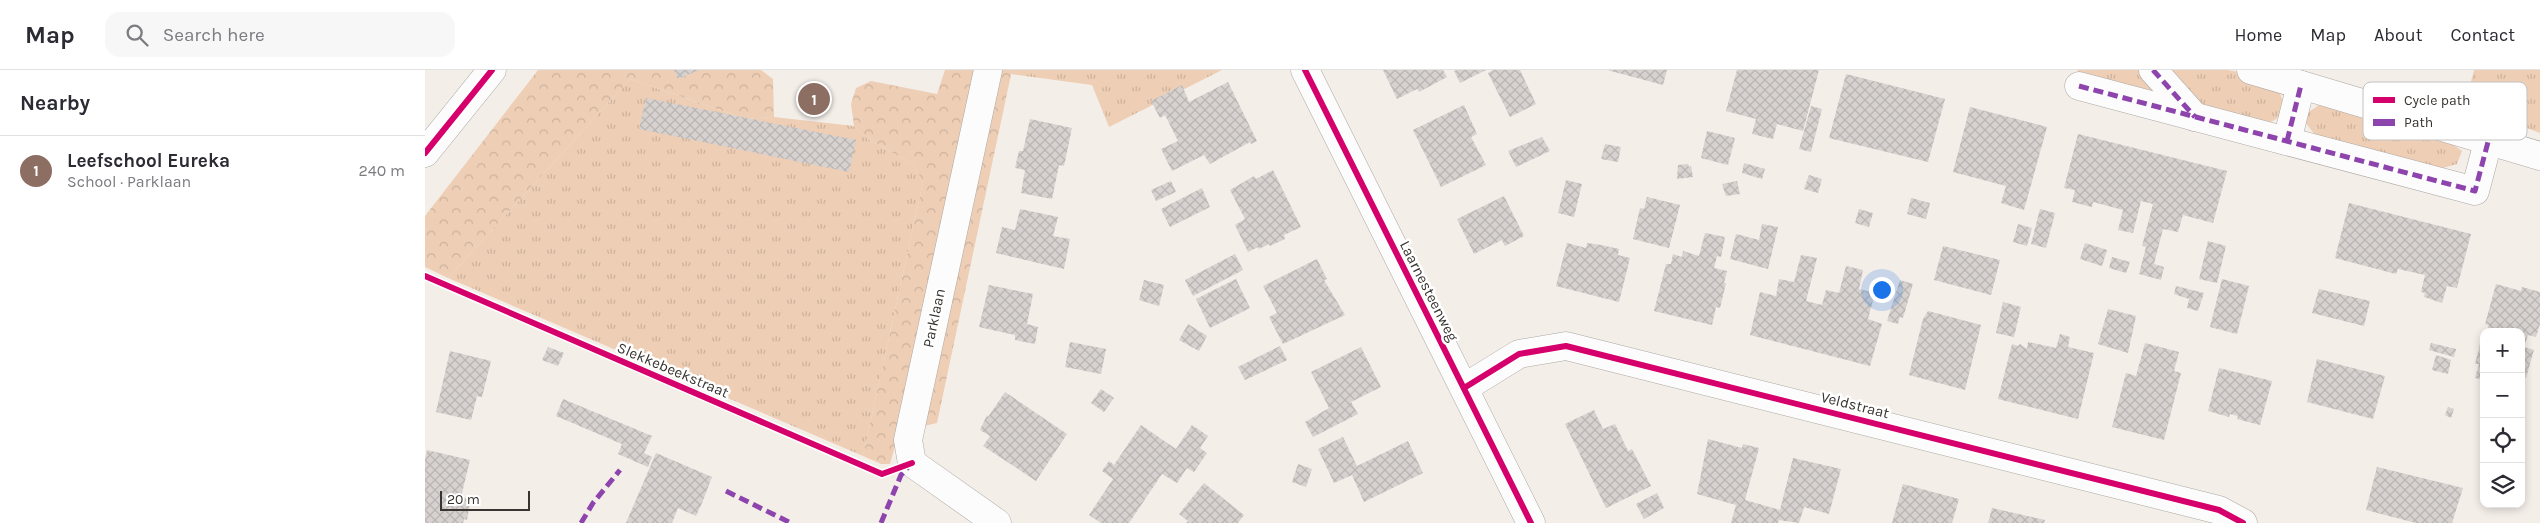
<!DOCTYPE html>
<html lang="en">
<head>
<meta charset="utf-8">
<style>
  :root { --surface:#fff; --page:#f7f7f7; --text:#2b2b33; --muted:#7c7c81; --line:#e1e1e2; --accent:#db2777 }
  body { margin:0; font-family:Karla,sans-serif; background:var(--page); color:var(--text) }
  .controls { position:absolute; right:15px; bottom:15px; display:grid; overflow:hidden; border-radius:10px; box-shadow:0 2px 8px #0003 }
  .controls button { width:45px; height:45px; display:grid; place-items:center; padding:0; border:0; border-bottom:1px solid var(--line); background:var(--surface); color:var(--text); font:25px sans-serif }
  .scale { position:absolute; left:15px; bottom:12px; width:90px; box-sizing:border-box; padding-left:5px; border:2px solid #383431; border-top:0; font-size:14px; line-height:18px; white-space:nowrap; color:#383431; -webkit-text-stroke:4px #fff; paint-order:stroke }
  .you { position:absolute; left:1456px; top:219px; width:18px; height:18px; margin:-12px; border:4px solid #fff; border-radius:50%; background:#1a73e8; box-shadow:0 0 0 8px #1a73e833 }
  .badge { display:grid; place-items:center; width:32px; height:32px; border-radius:50%; background:var(--accent); color:#fff; font-size:16px; font-weight:700 }
  .pin { position:absolute; translate:-50% -50%; border:2px solid #fff; box-shadow:0 1px 5px #0006 }
  .list { margin:0; padding:0; list-style:none }
  h2 { display:flex; justify-content:space-between; align-items:center; height:65px; margin:0; padding:0 20px; font-size:21px }
  h2 small { font-size:16px; font-weight:400; color:var(--muted) }
  .list li { display:grid; grid-template-columns:32px 1fr auto; gap:15px; align-items:center; box-sizing:border-box; height:70px; padding:0 20px; border-top:1px solid var(--line) }
  .list b { display:block; font-size:19px; white-space:nowrap }
  .list p { margin:0; font-size:16px; white-space:nowrap; color:var(--muted) }
  .list em { font-size:16px; font-style:normal; color:var(--muted) }
  .icon { flex:none; width:28px; height:28px; fill:none; stroke:currentColor; stroke-width:2; stroke-linecap:round; stroke-linejoin:round }
  .map { position:relative; flex:none; width:2115px; height:453px; overflow:hidden }
  header { display:flex; align-items:center; gap:30px; box-sizing:border-box; height:70px; padding:0 25px; background:var(--surface); border-bottom:1px solid var(--line) }
  header strong { font-size:24px }
  nav { display:flex; gap:28px; margin-inline-start:auto; font-size:18px }
  .search { width:350px; height:45px; background:var(--page); display:flex; align-items:center; gap:12px; box-sizing:border-box; padding:0 18px; border-radius:15px; color:var(--muted); font-size:19px }
  main { display:flex }
  aside { flex:1; background:var(--surface) }
  .map>svg:first-child { display:block }
</style>
</head>
<body>
<header>
<strong>Map</strong>
<div class="search"><svg class="icon" aria-label="search" viewBox="0 0 24 24"><circle cx="10" cy="10" r="6"/><path d="M15 15l6 6"/></svg>Search here</div>
<nav><a>Home</a><a>Map</a><a>About</a><a>Contact</a></nav>
</header>
<main>
<aside>
<h2>Nearby<small></small></h2>
<ul class="list">
<li><span class="badge" style="background:#8d6e63">1</span><div><b>Leefschool Eureka</b><p>School · Parklaan</p></div><em>240 m</em></li>
</ul>
</aside>
<div class="map">
<svg width="2115" height="453" viewBox="0 0 2115 453">
  <defs>
    <pattern id="grass-tufts" width="24" height="20" patternUnits="userSpaceOnUse" patternTransform="scale(1.25)"><rect width="24" height="20" fill="#eeceb5"/><path d="M3 7l-1-3M5 7V3M7 7l1-3M15 17l-1-3M17 17v-4M19 17l1-3" fill="none" stroke="#cdb29c"/></pattern>
    <pattern id="forest-crowns" width="20" height="18" patternUnits="userSpaceOnUse" patternTransform="scale(1.25)"><rect width="20" height="18" fill="#eeceb5"/><path d="M2 6a3 3 0 1 1 6 0M12 15a3 3 0 1 1 6 0" fill="none" stroke="#cdb29c"/></pattern>
    <pattern id="building-cross-hatch" width="8" height="8" patternUnits="userSpaceOnUse" patternTransform="scale(1.25)"><rect width="8" height="8" fill="#d7d2cf"/><path d="M0 0l8 8M0 8l8-8" fill="none" stroke="#b9b5b2"/></pattern>
  </defs>
  <rect width="100%" height="100%" fill="#f4eee9"/>
  <g fill="url(#grass-tufts)">
    <polygon points="587,0 797,0 684,57 667,15 586,4"/>
    <polygon points="1653,0 1718,0 1745,29 1652,5"/>
    <path d="M1739 0C1760 0 1782 0 1802 0 1819 2 1862 14 1858 37 1857 47 1849 51 1840 54L1769 34Z"/>
    <polygon points="2049,0 2115,0 2115,63 2040,35"/>
    <polygon points="205,9 321,49 349,47 429,56 443,69 488,94 498,112 438,386 23,208"/>
    <polygon points="1907,32 2013,64 2037,81 2032,94 2014,99 1890,65 1880,52 1882,43 1894,35"/>
  </g>
  <g fill="url(#forest-crowns)">
    <polygon points="113,0 336,0 348,9 349,47 321,49 205,9 23,208 0,197 0,146"/>
    <polygon points="520,0 587,0 512,353 474,362 465,394 456,394 438,386 498,112 488,94 443,69 429,56 426,34 431,18 446,11 512,24"/>
  </g>
  <g fill="url(#building-cross-hatch)">
    <polygon points="249,0 274,0 253,9"/>
    <polygon points="958,0 1018,0 1022,7 994,22 992,19 972,29"/>
    <polygon points="1032,0 1061,0 1035,13 1029,1"/>
    <polygon points="1068,0 1095,0 1111,34 1085,47 1063,3"/>
    <polygon points="1182,0 1242,0 1238,15"/>
    <polygon points="1312,0 1394,0 1378,61 1352,54 1348,69 1327,64 1331,49 1301,41"/>
    <polygon points="1421,4 1520,29 1503,92 1404,68"/>
    <polygon points="803,12 832,71 826,74 825,72 785,94 779,85 747,101 736,79 753,71 740,45 735,48 726,31 757,15 764,32"/>
    <polygon points="221,28 431,70 424,102 214,59"/>
    <polygon points="1039,35 1052,64 1046,67 1061,95 1016,117 988,60"/>
    <polygon points="1386,36 1397,39 1386,82 1374,79"/>
    <polygon points="1545,37 1622,57 1599,140 1576,133 1581,116 1528,102"/>
    <polygon points="605,49 647,58 639,96 634,95 627,129 596,123 600,100 590,98 594,81 598,81"/>
    <polygon points="1282,61 1310,68 1303,95 1276,88"/>
    <polygon points="1653,64 1802,101 1788,153 1758,145 1753,162 1738,159 1729,194 1739,197 1736,210 1714,204 1721,177 1717,176 1728,134 1716,131 1708,163 1693,160 1698,140 1668,132 1667,137 1647,132 1650,120 1639,118"/>
    <polygon points="1117,67 1125,81 1091,97 1083,81"/>
    <polygon points="1180,74 1196,77 1193,92 1176,89"/>
    <polygon points="1319,93 1340,99 1337,109 1317,103"/>
    <polygon points="1263,94 1264,97 1266,96 1268,107 1252,109 1253,95"/>
    <polygon points="848,100 876,157 859,165 860,169 845,176 844,174 834,179 833,177 823,182 810,155 820,149 805,120 829,106 831,109"/>
    <polygon points="1384,105 1397,109 1393,123 1379,119"/>
    <polygon points="1141,110 1157,114 1149,147 1133,143"/>
    <polygon points="746,111 751,122 731,131 726,120"/>
    <polygon points="1312,111 1315,124 1301,126 1297,114"/>
    <polygon points="777,118 785,137 745,157 736,139"/>
    <polygon points="1079,126 1099,166 1080,176 1077,170 1049,184 1032,149"/>
    <polygon points="1222,127 1255,135 1244,178 1208,169 1215,138 1219,139"/>
    <polygon points="1486,128 1505,133 1501,149 1482,144"/>
    <polygon points="1924,133 2046,164 2032,218 2022,216 2017,233 1999,227 2000,223 1996,222 2000,205 1973,199 1971,204 1910,188"/>
    <polygon points="595,139 633,147 628,166 645,169 639,199 571,183 577,157 590,160"/>
    <polygon points="1434,139 1448,143 1444,157 1430,153"/>
    <polygon points="1615,139 1630,143 1621,178 1606,174"/>
    <polygon points="1337,154 1353,157 1343,199 1305,189 1311,164 1334,170"/>
    <polygon points="1593,154 1607,158 1602,176 1588,172"/>
    <polygon points="1280,163 1300,167 1296,187 1292,186 1289,198 1302,201 1299,213 1301,213 1295,238 1291,237 1287,255 1229,241 1241,194 1246,194 1248,184 1257,187 1258,181 1274,186"/>
    <polygon points="1783,171 1801,176 1792,213 1774,209"/>
    <polygon points="1142,173 1161,178 1162,173 1176,175 1194,179 1193,185 1205,188 1194,232 1131,216"/>
    <polygon points="1660,173 1682,180 1677,196 1655,189"/>
    <polygon points="1518,176 1575,190 1566,225 1509,210"/>
    <polygon points="810,184 818,200 768,226 760,210"/>
    <polygon points="1376,185 1392,188 1381,231 1397,235 1401,220 1414,223 1421,196 1438,200 1434,219 1450,223 1443,249 1457,254 1445,296 1325,265 1335,222 1351,226 1354,209 1369,212"/>
    <polygon points="1687,187 1705,192 1701,203 1684,198"/>
    <polygon points="892,189 902,209 899,210 920,245 858,274 844,247 852,243 838,216"/>
    <polygon points="811,209 825,238 785,258 771,229"/>
    <polygon points="1797,209 1824,216 1812,264 1785,257"/>
    <polygon points="719,210 739,215 734,236 714,230"/>
    <polygon points="1475,210 1488,214 1478,248 1475,247 1473,254 1462,251"/>
    <polygon points="2071,214 2096,221 2097,217 2115,222 2115,254 2111,267 2103,265 2099,277 2109,280 2101,308 2096,306 2096,262 2062,262 2064,255 2060,254"/>
    <polygon points="564,215 608,224 602,254 613,257 610,274 590,270 590,265 554,257"/>
    <polygon points="1751,216 1779,223 1773,241 1762,238 1764,229 1749,224"/>
    <polygon points="1894,219 1945,231 1939,256 1887,243"/>
    <polygon points="1578,232 1596,237 1589,267 1571,263"/>
    <polygon points="1683,239 1711,246 1703,283 1673,274"/>
    <polygon points="1503,241 1556,255 1540,320 1484,305 1498,249"/>
    <polygon points="763,254 782,266 774,281 754,270"/>
    <polygon points="1635,264 1645,267 1643,277 1669,283 1653,349 1573,329 1587,274 1593,276 1595,274 1602,279 1603,272 1631,278"/>
    <polygon points="2057,266 2059,267 2059,310 2050,308 2054,294 2050,294"/>
    <polygon points="645,272 681,279 676,304 640,297"/>
    <polygon points="1720,273 1754,282 1749,301 1756,303 1739,370 1687,357 1701,303 1711,306"/>
    <polygon points="2006,273 2031,279 2029,287 2004,280"/>
    <polygon points="855,276 862,290 820,310 813,297"/>
    <polygon points="123,277 139,283 133,296 117,290"/>
    <polygon points="936,277 956,317 926,332 933,344 888,367 880,352 904,338 886,302"/>
    <polygon points="25,281 66,291 57,327 52,326 46,350 11,342"/>
    <polygon points="2011,285 2026,290 2023,304 2007,300"/>
    <polygon points="1892,289 1960,306 1948,349 1882,332"/>
    <polygon points="1794,298 1847,311 1835,355 1812,349 1813,346 1805,344 1804,347 1783,341"/>
    <polygon points="676,319 689,328 679,342 666,333"/>
    <polygon points="580,322 642,364 611,411 558,376 565,366 555,360 562,345 563,347"/>
    <polygon points="138,329 227,366 219,383 227,387 223,397 193,384 197,374 131,346"/>
    <polygon points="2023,337 2029,339 2026,348 2020,345"/>
    <polygon points="1169,340 1178,359 1190,354 1203,381 1207,379 1226,416 1181,438 1140,354"/>
    <polygon points="716,355 751,379 767,355 783,366 775,378 782,383 769,402 762,398 752,413 737,404 704,453 676,453 664,445 688,409 677,401 684,391 689,395"/>
    <polygon points="918,367 932,396 983,371 998,403 939,432 927,405 909,413 893,379"/>
    <polygon points="1283,369 1317,378 1318,374 1334,378 1320,430 1355,440 1368,388 1416,399 1404,444 1379,437 1374,453 1354,450 1353,453 1306,453 1311,435 1272,424"/>
    <polygon points="2,380 45,390 36,427 46,429 42,450 39,449 38,453 0,453 0,390"/>
    <polygon points="231,383 287,407 277,433 271,446 253,438 247,453 201,453"/>
    <polygon points="873,394 887,399 881,417 867,412"/>
    <polygon points="1952,397 2038,418 2027,453 1991,453 1941,440"/>
    <polygon points="779,413 819,445 813,453 761,453 763,451 754,444"/>
    <polygon points="1478,414 1534,429 1527,453 1467,453"/>
    <polygon points="1232,423 1239,438 1219,449 1211,434"/>
    <polygon points="1567,438 1620,450 1619,453 1563,453"/>
  </g>
  <g fill="none" stroke-linecap="round" stroke-linejoin="round">
    <defs>
      <g id="street">
        <polyline points="563,0 483,370 487,393 572,453"/>
        <polyline points="1728,0 1770,47"/>
        <polyline points="1826,0 2115,86"/>
        <polyline points="1654,16 2050,121 2063,72"/>
        <polyline points="1862,71 1876,15"/>
        <polyline points="1039,318 1094,284 1141,276 1794,440 1818,453"/>
      </g>
      <g id="secondary">
        <polyline points="880,0 1106,453"/>
        <polyline points="0,83 67,0"/>
      </g>
    </defs>
    <use href="#street" stroke="#aca8a4" stroke-width="29"/>
    <use href="#secondary" stroke="#aca8a4" stroke-width="29"/>
    <use href="#street" stroke="#fdfcfc" stroke-width="28"/>
    <use href="#secondary" stroke="#fdfcfc" stroke-width="28"/>
    <g stroke="#8e44ad" stroke-width="5" stroke-dasharray="10 5" stroke-linecap="butt">
      <polyline points="1728,0 1770,47"/>
      <polyline points="1654,16 2050,121 2063,72"/>
      <polyline points="1862,71 1876,15"/>
      <polyline points="301,421 366,453"/>
      <polyline points="156,453 168,433 195,400"/>
      <polyline points="456,453 476,405 483,397"/>
    </g>
    <defs>
      <g id="cycleway">
        <polyline points="880,0 1106,453"/>
        <polyline points="0,83 67,0"/>
        <polyline points="0,206 457,404 487,393"/>
        <polyline points="1039,318 1094,284 1141,276 1794,440 1818,453"/>
      </g>
    </defs>
    <use href="#cycleway" stroke="#fff" stroke-width="9"/>
    <use href="#cycleway" stroke="#d6006c" stroke-width="6"/>
  </g>
  <g text-anchor="middle" stroke-width="5" stroke-linejoin="round" paint-order="stroke">
    <g font-size="15" fill="#383431" stroke="#fff">
      <text transform="translate(1004 221) rotate(63)" y="5">Laarnesteenweg</text>
      <text transform="translate(509 248) rotate(-78)" y="5">Parklaan</text>
      <text transform="translate(248 300) rotate(23)" y="5">Slekkebeekstraat</text>
      <text transform="translate(1430 335) rotate(14)" y="5">Veldstraat</text>
    </g>
  </g>
  <rect x="1938" y="12" width="164" height="58" rx="8" fill="#fff" stroke="#c3c2c1" stroke-width="1"/>
  <rect x="1948" y="27" width="22" height="6" fill="#d6006c"/>
  <rect x="1948" y="49" width="22" height="7" fill="#8e44ad"/>
  <g font-size="14" fill="#383431">
    <text x="1979" y="35">Cycle path</text>
    <text x="1979" y="57">Path</text>
  </g>
</svg>
<div class="controls">
<button>+</button>
<button>−</button>
<button><svg class="icon" aria-label="locate" viewBox="0 0 24 24"><circle cx="12" cy="12" r="6"/><path d="M12 2v4M12 18v4M2 12h4M18 12h4"/></svg></button>
<button><svg class="icon" aria-label="layers" viewBox="0 0 24 24"><path d="M12 4l9 5-9 5-9-5zM3 14l9 5 9-5"/></svg></button>
</div>
<div class="scale">20 m</div>
<div class="you"></div>
<div class="pin badge" style="left:389px;top:29px;background:#8d6e63">1</div>
</div>
</main>
</body>
</html>
